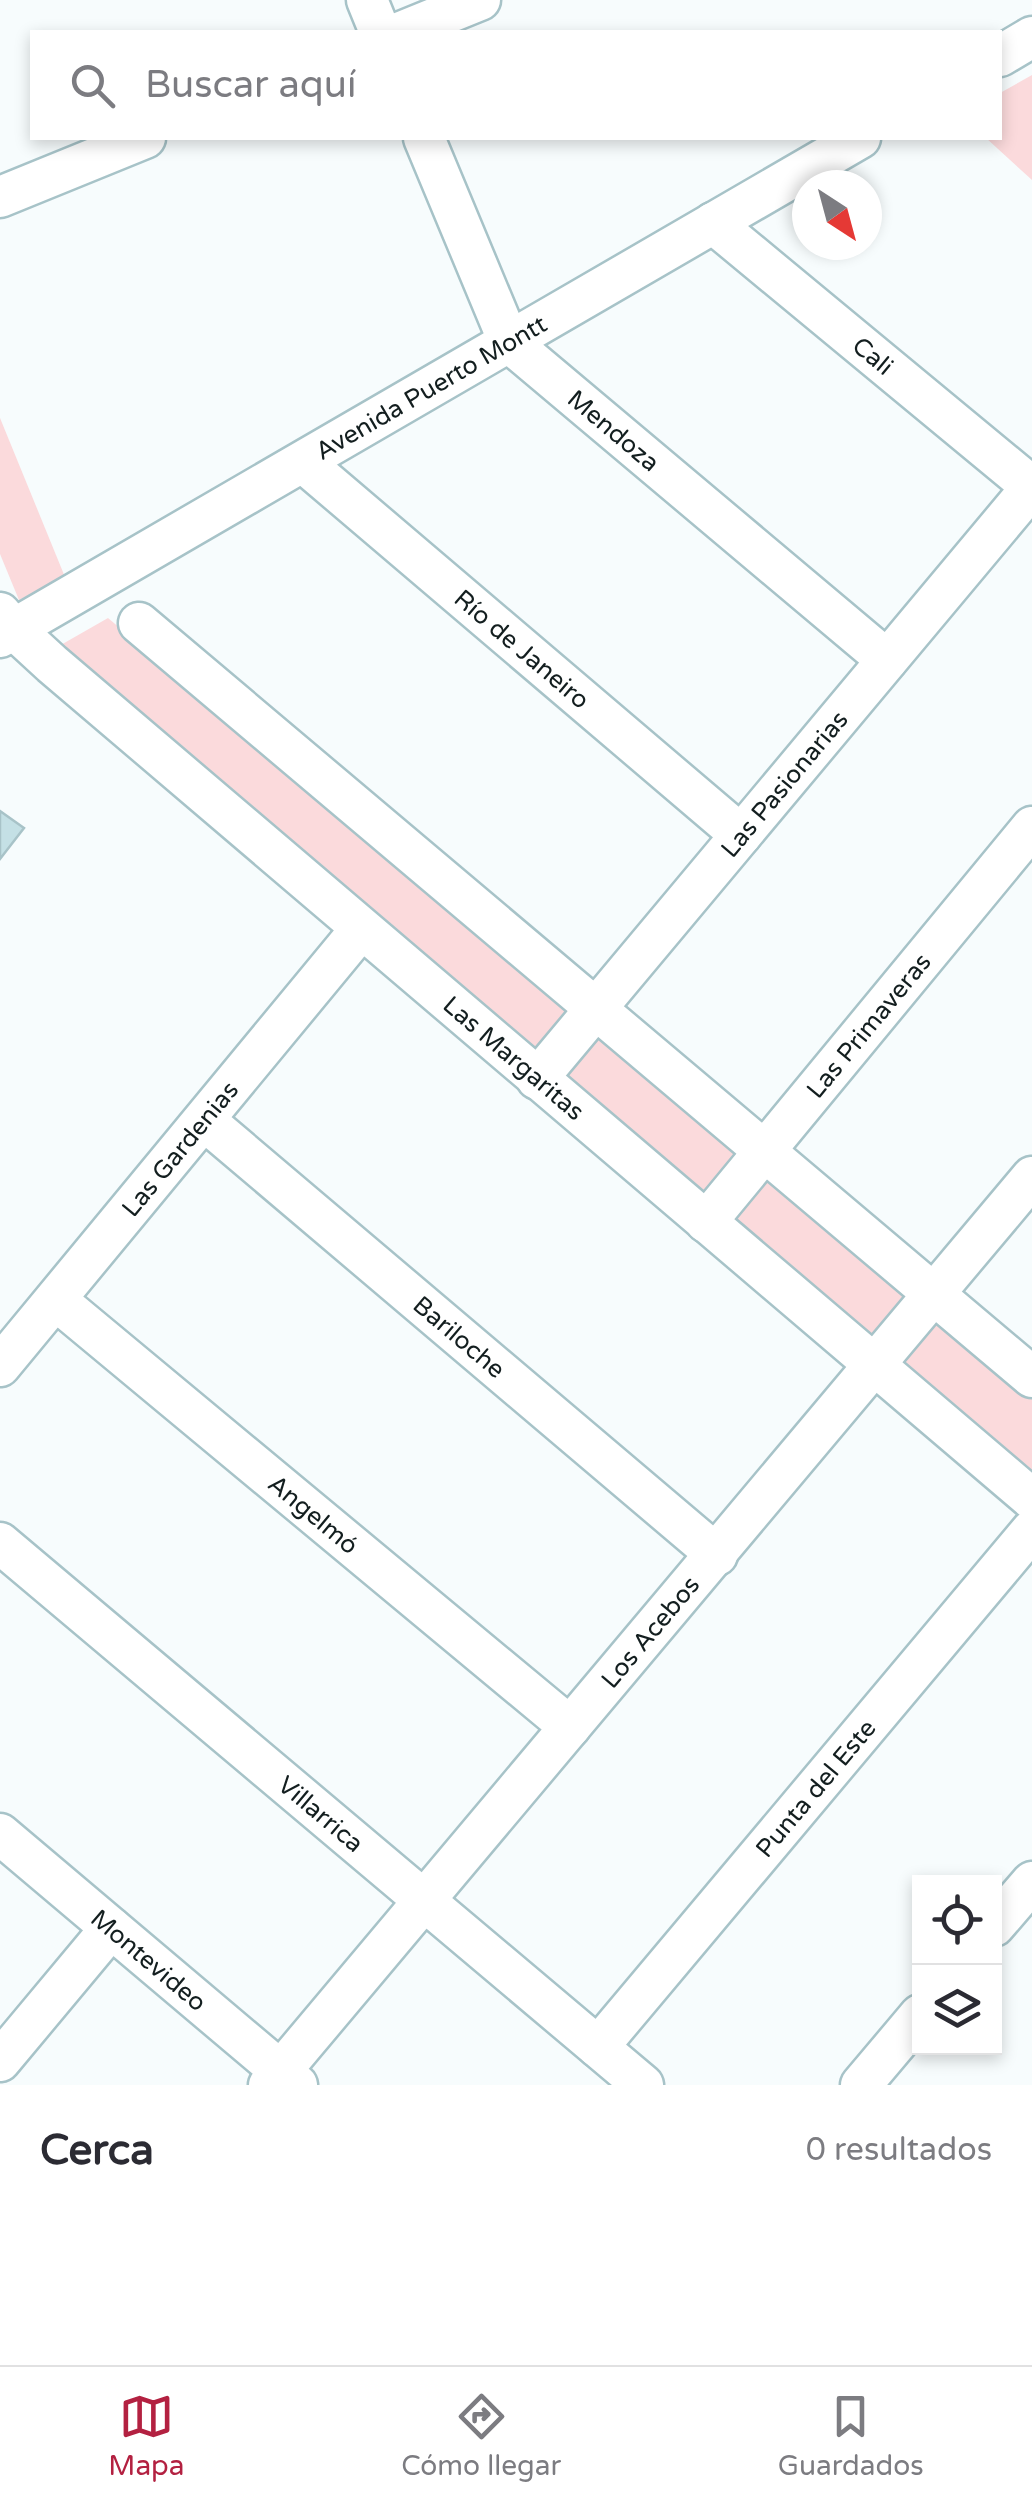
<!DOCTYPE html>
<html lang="es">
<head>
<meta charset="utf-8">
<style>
  :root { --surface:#fff; --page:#f2f2f3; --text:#2b2b33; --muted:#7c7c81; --line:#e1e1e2; --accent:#b32141 }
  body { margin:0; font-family:"Varela Round",sans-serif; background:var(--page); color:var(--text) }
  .controls { position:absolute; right:30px; bottom:30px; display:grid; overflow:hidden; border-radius:0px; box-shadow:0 5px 15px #0003 }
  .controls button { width:90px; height:90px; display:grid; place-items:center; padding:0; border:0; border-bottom:2px solid var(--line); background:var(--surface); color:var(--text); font:50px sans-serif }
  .compass { position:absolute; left:792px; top:170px; width:90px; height:90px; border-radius:50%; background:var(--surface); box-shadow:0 5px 15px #0003; rotate:144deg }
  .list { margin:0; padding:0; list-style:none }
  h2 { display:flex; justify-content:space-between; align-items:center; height:130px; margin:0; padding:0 40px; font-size:42px }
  h2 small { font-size:32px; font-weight:400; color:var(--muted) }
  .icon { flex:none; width:55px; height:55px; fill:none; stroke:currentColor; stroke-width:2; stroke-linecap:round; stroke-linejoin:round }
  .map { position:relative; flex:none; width:1032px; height:2085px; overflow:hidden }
  .search { position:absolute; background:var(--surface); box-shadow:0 5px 15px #0003; left:30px; right:30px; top:30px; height:110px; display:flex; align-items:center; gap:25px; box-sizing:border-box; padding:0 35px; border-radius:0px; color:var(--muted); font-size:38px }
  .sheet { height:280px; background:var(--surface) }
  nav { display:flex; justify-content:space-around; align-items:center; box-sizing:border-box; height:140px; border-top:2px solid var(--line); background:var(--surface); font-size:28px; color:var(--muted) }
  nav a { display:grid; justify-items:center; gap:5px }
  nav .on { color:var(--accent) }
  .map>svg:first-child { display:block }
</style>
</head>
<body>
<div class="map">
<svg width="1032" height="2085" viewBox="0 0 1032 2085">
  <rect width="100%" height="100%" fill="#f7fcfd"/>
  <g fill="#fbdadc">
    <polygon points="1032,75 1032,180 986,138 1000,138 1000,93"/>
    <polygon points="0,418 65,577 19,600 0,554"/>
    <polygon points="108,618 1032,1399 1032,1472 59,646"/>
  </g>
  <polygon fill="#c4e0e5" stroke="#a8c3c8" stroke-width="2.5" points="0,811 24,828 0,859"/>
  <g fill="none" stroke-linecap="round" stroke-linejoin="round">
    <defs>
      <g id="minor">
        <polyline points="367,0 380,32"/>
        <polyline points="401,32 480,0"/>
        <polyline points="1000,56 1032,37"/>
        <path id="s1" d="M424 138 509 342 887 660"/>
        <polyline points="0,197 145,138"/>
        <path id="s2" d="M713 223 1032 487"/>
        <path id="s3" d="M303 462 741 835"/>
        <path id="s4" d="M0 613 14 629 52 664 1032 1499"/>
        <polyline points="139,623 1032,1377"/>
        <path id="s5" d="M0 637 860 138"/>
        <path id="s6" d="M537 1079 1032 487"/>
        <path id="s7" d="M204 1120 717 1555"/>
        <path id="s8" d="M706 1222 1032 827"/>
        <path id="s9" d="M56 1300 570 1727"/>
        <path id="s10" d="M0 1366 361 929"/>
        <path id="s11" d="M0 1543 643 2085"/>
        <path id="s12" d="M0 1834 297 2085"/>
        <polyline points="994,1926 1032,1882"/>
        <path id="s13" d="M598 2047 1032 1530"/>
        <polyline points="0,2061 111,1928"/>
        <path id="s14" d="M269 2085 1032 1177"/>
        <polyline points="861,2085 920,2015"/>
      </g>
    </defs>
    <use href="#minor" stroke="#a7c3c8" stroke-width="45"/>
    <use href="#minor" stroke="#fff" stroke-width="40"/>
  </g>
  <g text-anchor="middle" stroke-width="8" stroke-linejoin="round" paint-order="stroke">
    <g font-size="25" fill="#131e1f" stroke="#fff">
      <text dy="9" stroke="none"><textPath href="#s2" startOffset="208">Cali</textPath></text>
      <text dy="9" stroke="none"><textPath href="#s5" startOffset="498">Avenida Puerto Montt</textPath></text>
      <text dy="9" stroke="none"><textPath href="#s1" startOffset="358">Mendoza</textPath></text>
      <text dy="9" stroke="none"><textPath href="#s3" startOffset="288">Río de Janeiro</textPath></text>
      <text dy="9" stroke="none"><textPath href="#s6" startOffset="385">Las Pasionarias</textPath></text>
      <text dy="9" stroke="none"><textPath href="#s8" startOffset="255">Las Primaveras</textPath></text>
      <text dy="9" stroke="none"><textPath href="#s4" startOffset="680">Las Margaritas</textPath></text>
      <text dy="9" stroke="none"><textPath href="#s10" startOffset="282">Las Gardenias</textPath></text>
      <text dy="9" stroke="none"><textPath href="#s7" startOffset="335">Bariloche</textPath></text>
      <text dy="9" stroke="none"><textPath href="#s9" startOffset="335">Angelmó</textPath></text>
      <text dy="9" stroke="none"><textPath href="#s14" startOffset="592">Los Acebos</textPath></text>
      <text dy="9" stroke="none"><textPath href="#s13" startOffset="338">Punta del Este</textPath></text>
      <text dy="9" stroke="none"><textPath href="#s11" startOffset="420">Villarrica</textPath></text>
      <text dy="9" stroke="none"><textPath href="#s12" startOffset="195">Montevideo</textPath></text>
    </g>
  </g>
</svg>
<div class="controls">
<button><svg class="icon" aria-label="locate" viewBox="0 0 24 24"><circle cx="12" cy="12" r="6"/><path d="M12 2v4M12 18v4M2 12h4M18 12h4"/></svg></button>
<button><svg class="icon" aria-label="layers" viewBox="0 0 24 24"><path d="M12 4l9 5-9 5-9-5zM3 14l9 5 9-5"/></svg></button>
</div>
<svg class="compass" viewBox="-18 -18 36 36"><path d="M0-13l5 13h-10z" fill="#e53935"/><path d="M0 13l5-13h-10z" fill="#7c7c81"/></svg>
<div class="search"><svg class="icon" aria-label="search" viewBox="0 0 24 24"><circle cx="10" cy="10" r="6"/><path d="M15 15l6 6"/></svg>Buscar aquí</div>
</div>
<section class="sheet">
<h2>Cerca<small>0 resultados</small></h2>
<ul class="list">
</ul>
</section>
<nav>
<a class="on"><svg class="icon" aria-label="map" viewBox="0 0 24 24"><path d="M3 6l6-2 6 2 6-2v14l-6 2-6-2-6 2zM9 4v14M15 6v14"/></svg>Mapa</a>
<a><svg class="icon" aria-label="directions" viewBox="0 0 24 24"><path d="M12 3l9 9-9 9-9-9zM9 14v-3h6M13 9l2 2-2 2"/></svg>Cómo llegar</a>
<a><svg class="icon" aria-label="saved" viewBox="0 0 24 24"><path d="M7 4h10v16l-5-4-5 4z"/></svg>Guardados</a>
</nav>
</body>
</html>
